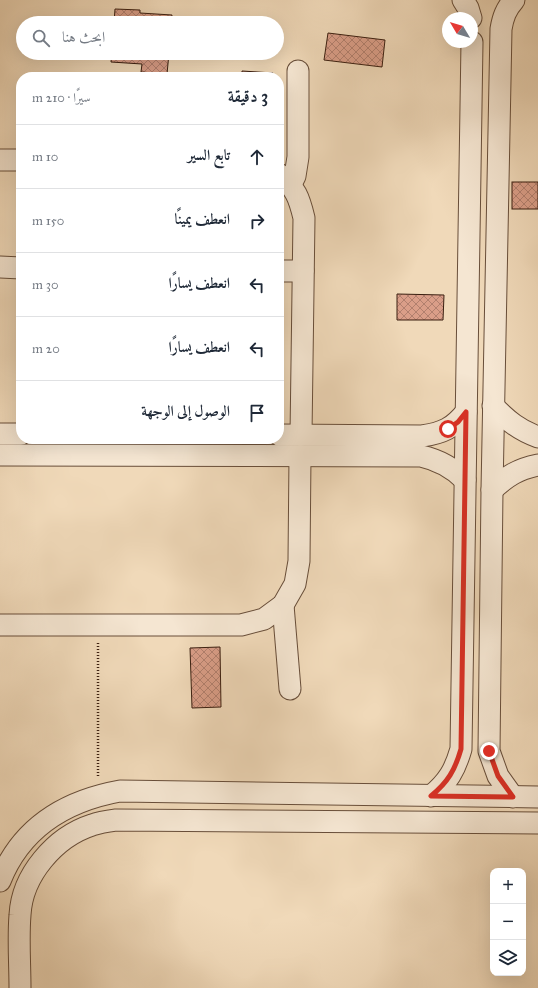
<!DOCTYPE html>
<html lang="ar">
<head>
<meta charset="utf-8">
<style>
  :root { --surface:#fff; --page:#f6f6f7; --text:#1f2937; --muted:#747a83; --line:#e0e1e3 }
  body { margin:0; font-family:"IM FELL Great Primer",Amiri,serif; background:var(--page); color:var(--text); direction:rtl }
  .controls { position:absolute; right:12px; bottom:12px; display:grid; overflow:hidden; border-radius:8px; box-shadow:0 4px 16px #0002 }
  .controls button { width:36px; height:36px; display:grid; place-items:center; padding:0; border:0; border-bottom:1px solid var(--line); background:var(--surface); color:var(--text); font:20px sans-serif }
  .compass { position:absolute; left:442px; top:12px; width:36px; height:36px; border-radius:50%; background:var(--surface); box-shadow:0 4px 16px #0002; rotate:308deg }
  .stop { position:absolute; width:12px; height:12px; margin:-9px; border:3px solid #d93025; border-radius:50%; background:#fff }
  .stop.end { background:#d93025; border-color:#fff; box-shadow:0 1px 4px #0008 }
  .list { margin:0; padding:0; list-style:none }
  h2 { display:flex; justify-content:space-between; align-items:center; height:52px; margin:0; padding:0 16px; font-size:17px }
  h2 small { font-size:13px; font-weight:400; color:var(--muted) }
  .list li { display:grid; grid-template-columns:26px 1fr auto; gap:12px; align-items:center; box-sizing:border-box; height:64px; padding:0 16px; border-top:1px solid var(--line) }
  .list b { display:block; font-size:15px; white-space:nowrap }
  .list em { font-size:13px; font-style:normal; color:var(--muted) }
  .icon { flex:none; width:22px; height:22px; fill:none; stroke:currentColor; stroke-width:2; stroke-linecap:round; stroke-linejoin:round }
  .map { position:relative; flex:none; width:538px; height:988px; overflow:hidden; direction:ltr }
  .search { position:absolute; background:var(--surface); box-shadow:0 4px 16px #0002; left:16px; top:16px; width:268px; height:44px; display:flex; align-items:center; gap:10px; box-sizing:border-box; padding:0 14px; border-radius:22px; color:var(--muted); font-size:15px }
  .panel { position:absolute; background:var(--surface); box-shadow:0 4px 16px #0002; left:16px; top:72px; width:268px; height:372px; border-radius:16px; direction:rtl }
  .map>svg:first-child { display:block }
</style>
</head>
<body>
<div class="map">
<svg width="538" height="988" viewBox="0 0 538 988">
  <defs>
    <pattern id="building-cross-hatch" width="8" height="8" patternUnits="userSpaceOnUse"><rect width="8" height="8" fill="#da9e88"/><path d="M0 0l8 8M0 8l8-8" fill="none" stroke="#b2806e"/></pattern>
  </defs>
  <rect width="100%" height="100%" fill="#f0d9b9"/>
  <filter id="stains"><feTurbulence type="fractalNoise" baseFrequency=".005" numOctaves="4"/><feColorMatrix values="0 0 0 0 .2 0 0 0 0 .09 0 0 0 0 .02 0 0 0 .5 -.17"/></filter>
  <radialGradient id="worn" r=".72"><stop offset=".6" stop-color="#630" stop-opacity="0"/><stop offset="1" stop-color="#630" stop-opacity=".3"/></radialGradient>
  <g fill="url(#building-cross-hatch)" stroke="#3b1f10">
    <polygon points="115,9 140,10 140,13 172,15 171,23 114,23"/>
    <polygon points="328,33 385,40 382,67 324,60"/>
    <polygon points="112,53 169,53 167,74 141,72 142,64 111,62"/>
    <polygon points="242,71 273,73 273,77 242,77"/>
    <rect x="512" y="182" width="26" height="27"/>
    <polygon points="397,294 444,295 443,320 397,320"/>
    <polygon points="220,647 221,707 192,708 190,648"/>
  </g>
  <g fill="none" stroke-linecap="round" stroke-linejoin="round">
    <defs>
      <g id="minor">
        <polyline points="463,0 468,8 471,18"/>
        <polyline points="0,160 21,160"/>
        <path d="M279 174C296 189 299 197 304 218L301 435"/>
        <polyline points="291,184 295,176 298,157 298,71"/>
        <polyline points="0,267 21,268"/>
        <polyline points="279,271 303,271"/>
        <path d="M493 406C508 421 519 430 538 437"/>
        <polyline points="0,434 21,434"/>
        <path d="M279 435 422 436C443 433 453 428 466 412"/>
        <path d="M0 455 421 456C439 460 452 467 465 480"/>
        <path d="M492 490C507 476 518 469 538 465"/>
        <polyline points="283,605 290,689"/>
        <polyline points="0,625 241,625 264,619 283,605 295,584 299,561 300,456"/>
        <path d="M431 796C448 782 455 770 461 749L472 42"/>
        <path d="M513 797 498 776 489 751 492 490 501 29C503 17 506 9 514 0"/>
        <path d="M0 881C21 828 65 801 120 791L538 797"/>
        <path d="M20 988C20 964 18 939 20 915 22 875 55 837 92 825 100 822 108 821 116 820L538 823"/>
      </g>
    </defs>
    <use href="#minor" stroke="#684e3a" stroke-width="23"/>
    <polyline stroke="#3b1f10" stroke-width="2.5" stroke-dasharray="1 2" stroke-linecap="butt" points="98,643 98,776"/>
    <use href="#minor" stroke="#f5e6d2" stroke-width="21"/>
  </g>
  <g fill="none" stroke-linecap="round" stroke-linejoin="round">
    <path stroke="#d93025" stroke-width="5" d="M448 429 458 422 466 412 461 749C455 770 448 782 431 796L513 797 498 776 489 751"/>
  </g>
  <rect width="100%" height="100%" filter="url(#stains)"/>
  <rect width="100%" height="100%" fill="url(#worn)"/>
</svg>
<div class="controls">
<button>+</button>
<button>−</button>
<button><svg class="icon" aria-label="layers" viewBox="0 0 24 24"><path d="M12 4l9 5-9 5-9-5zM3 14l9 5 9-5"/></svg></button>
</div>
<svg class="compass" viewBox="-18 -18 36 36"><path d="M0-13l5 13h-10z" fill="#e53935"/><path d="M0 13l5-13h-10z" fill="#747a83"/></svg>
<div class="stop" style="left:448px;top:429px"></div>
<div class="stop end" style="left:489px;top:751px"></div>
<div class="search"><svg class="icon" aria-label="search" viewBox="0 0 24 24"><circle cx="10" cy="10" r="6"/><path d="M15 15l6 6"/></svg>ابحث هنا</div>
<section class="panel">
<h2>3 دقيقة<small>سيرًا · 210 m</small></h2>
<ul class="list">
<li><svg class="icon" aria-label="ahead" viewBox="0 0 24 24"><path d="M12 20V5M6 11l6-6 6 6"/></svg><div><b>تابع السير</b></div><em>10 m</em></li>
<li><svg class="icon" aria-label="right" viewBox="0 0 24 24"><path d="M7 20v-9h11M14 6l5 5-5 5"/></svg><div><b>انعطف يمينًا</b></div><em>150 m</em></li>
<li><svg class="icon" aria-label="left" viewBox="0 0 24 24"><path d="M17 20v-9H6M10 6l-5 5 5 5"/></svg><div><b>انعطف يسارًا</b></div><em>30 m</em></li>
<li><svg class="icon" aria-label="left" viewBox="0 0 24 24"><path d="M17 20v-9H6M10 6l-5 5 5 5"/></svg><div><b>انعطف يسارًا</b></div><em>20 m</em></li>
<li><svg class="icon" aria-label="arrive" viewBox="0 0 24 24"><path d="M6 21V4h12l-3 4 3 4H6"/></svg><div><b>الوصول إلى الوجهة</b></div></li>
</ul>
</section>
</div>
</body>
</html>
